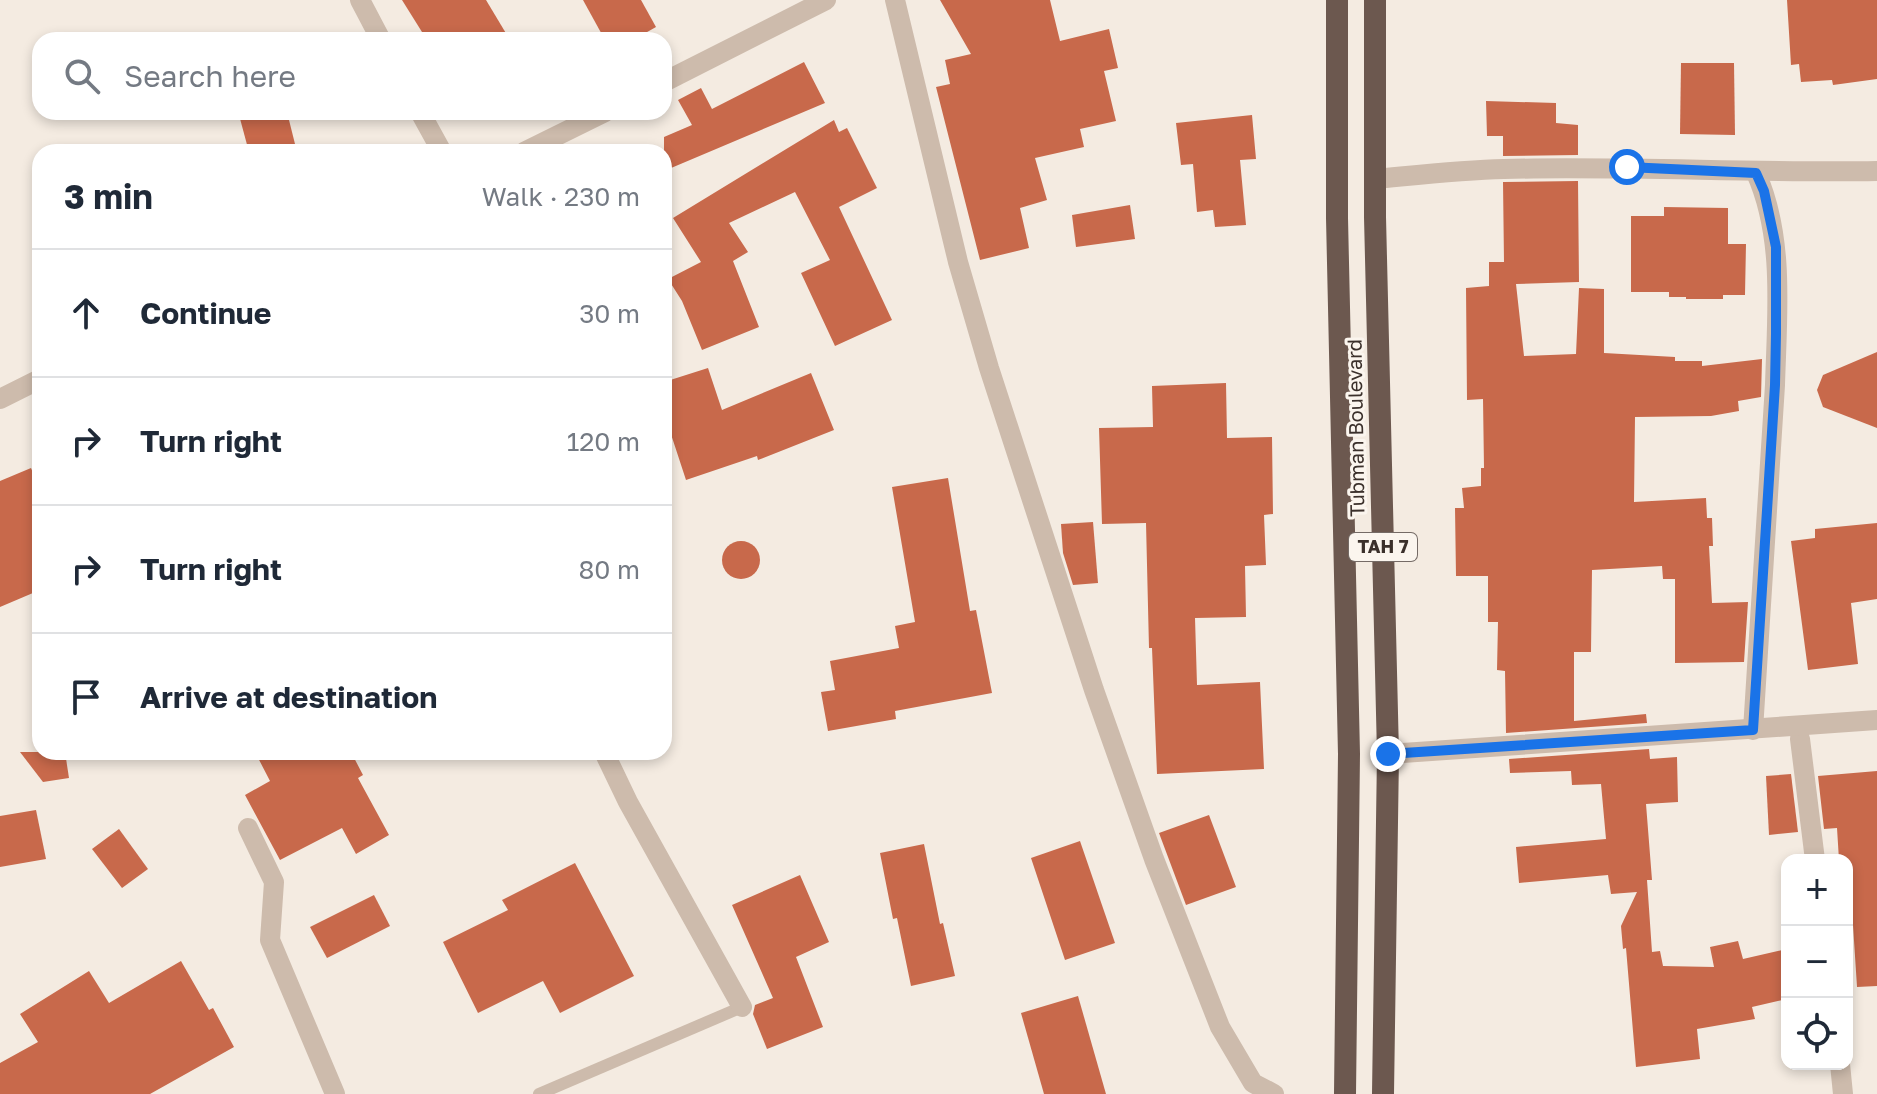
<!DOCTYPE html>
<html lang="en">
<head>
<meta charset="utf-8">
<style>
  :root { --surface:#fff; --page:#f6f6f7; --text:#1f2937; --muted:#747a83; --line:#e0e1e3 }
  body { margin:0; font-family:"Golos Text",sans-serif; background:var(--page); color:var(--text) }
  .controls { position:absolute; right:24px; bottom:24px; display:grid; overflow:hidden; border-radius:16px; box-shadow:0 4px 12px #0003 }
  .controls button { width:72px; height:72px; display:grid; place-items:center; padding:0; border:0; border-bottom:2px solid var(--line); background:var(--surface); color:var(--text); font:40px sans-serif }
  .stop { position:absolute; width:24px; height:24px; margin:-18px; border:6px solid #1a73e8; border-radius:50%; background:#fff }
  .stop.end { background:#1a73e8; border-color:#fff; box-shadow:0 2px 8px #0008 }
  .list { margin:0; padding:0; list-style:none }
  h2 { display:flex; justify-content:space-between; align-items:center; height:104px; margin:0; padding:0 32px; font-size:34px }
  h2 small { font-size:26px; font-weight:400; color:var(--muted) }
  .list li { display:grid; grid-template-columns:52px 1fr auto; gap:24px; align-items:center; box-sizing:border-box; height:128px; padding:0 32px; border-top:2px solid var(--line) }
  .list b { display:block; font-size:30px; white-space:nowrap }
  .list em { font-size:26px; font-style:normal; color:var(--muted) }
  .icon { flex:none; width:44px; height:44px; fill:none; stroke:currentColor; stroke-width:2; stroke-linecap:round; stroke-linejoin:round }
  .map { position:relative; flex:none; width:1877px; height:1094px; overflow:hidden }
  .search { position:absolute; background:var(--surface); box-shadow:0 4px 12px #0003; left:32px; top:32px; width:640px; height:88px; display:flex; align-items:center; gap:20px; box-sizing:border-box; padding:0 28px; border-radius:24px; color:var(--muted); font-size:30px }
  .panel { position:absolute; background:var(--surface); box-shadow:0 4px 12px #0003; left:32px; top:144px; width:640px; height:616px; border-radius:24px }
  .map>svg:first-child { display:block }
</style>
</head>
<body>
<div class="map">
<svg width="1877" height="1094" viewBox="0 0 1877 1094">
  <rect width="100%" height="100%" fill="#f4ebe1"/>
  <g fill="#c8694b">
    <polygon points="402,0 486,0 510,40 427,40"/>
    <polygon points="583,0 641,0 656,27 633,40 605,40"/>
    <polygon points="940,0 1050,0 1060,41 1109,29 1118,68 1104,71 1116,121 1080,129 1084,147 1035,158 1047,200 1020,208 1029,248 980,260 936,87 950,84 945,60 971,54"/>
    <polygon points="1787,0 1877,0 1877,79 1833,85 1832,80 1801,82 1799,64 1791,65"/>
    <polygon points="804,62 825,103 664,171 664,137 692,125 678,100 701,88 712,109"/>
    <polygon points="1681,63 1734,63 1735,135 1680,134"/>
    <polygon points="1486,101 1556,103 1556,123 1578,125 1578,155 1503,156 1503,136 1487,136"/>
    <polygon points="252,112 287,112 297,152 249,152 239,115"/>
    <polygon points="1252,115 1256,159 1240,160 1246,225 1215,227 1213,210 1197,212 1193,164 1181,165 1176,123"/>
    <polygon points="834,120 839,132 847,128 877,188 839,207 892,320 835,346 801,273 830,260 795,192 729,223 748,252 733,261 759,327 702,350 682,301 668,279 701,262 673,218"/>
    <polygon points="1578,181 1579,282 1516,284 1524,356 1576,354 1579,288 1604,289 1604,353 1675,357 1675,361 1702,361 1702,366 1762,359 1761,397 1738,401 1739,411 1711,416 1635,417 1634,502 1706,498 1707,518 1712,518 1713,546 1709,546 1712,603 1748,602 1744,662 1675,663 1675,579 1663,579 1662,566 1592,570 1591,652 1574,652 1574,721 1646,714 1647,723 1506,733 1505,671 1497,670 1498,622 1488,622 1488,576 1456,576 1455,508 1464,508 1462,488 1481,486 1481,468 1484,468 1483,399 1467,400 1466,288 1489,286 1489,262 1504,262 1503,182"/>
    <polygon points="1130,205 1135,239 1076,247 1072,215"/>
    <polygon points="1664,207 1728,208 1728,244 1746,244 1745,295 1723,295 1723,299 1686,299 1686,297 1669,297 1669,292 1631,292 1631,216 1664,216"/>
    <polygon points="1877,352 1877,428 1823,407 1817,390 1823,375"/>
    <polygon points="708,368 722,410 811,373 834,430 758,460 757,456 686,480 664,413 664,382"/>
    <polygon points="1226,383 1227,438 1272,437 1273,514 1264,515 1266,565 1245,566 1246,617 1195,618 1197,685 1260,682 1264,769 1157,774 1152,648 1149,648 1146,523 1102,524 1099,428 1153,427 1152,386"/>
    <polygon points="31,468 40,490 40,590 0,607 0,481"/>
    <polygon points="948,478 970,611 976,610 992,693 895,711 896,719 828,731 821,692 835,690 830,661 899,648 895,626 915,622 892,487"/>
    <polygon points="1093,522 1098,583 1073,585 1063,553 1061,524"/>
    <polygon points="1877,523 1877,599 1851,603 1858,664 1808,670 1791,541 1815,538 1815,529"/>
    <circle cx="741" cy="560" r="19"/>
    <polygon points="1649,749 1650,759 1677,757 1678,802 1646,804 1652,880 1647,880 1652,952 1660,951 1663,966 1714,967 1710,947 1738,941 1743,959 1787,949 1787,999 1752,1007 1755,1019 1697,1029 1700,1059 1636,1067 1626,948 1623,949 1621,926 1637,892 1611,894 1608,875 1519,883 1516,847 1606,839 1601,784 1572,785 1571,771 1510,773 1509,759"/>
    <polygon points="20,752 65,752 69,778 43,782"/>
    <polygon points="255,752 351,752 363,775 358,778 389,835 356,854 342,828 280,860 245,795 270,781"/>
    <polygon points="1877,771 1877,986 1857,987 1853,925 1847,926 1847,860 1839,860 1837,828 1824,829 1818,776"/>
    <polygon points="1791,774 1798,832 1769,835 1766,776"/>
    <polygon points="36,810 46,859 0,867 0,816"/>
    <polygon points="1209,815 1236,887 1186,905 1159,833"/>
    <polygon points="119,829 148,869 122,888 92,849"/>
    <polygon points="1080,841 1115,943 1065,960 1031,858"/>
    <polygon points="924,844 940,924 943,923 955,976 911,986 897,918 893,919 880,853"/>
    <polygon points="575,863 634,976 560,1013 543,981 478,1013 443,942 508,910 502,900"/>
    <polygon points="800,875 829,942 796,957 823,1027 767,1049 753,1014 755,1005 773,998 732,905"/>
    <polygon points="374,895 390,926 327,958 310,927"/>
    <polygon points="181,961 209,1010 213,1008 234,1047 150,1094 0,1094 0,1063 38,1042 20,1014 89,971 109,1003"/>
    <polygon points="1078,996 1106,1094 1044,1094 1021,1013"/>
  </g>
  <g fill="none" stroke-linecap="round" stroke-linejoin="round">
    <polyline stroke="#cdbbac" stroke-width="12" points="539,1094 742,1007"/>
    <g stroke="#cdbbac" stroke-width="20">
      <polyline points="360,0 381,40"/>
      <polyline points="895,0 958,262 989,368 1094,690 1154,859 1220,1027 1253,1083 1274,1094"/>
      <polyline points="664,82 826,0"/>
      <polyline points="420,112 442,152"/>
      <polyline points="524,152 605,112"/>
      <path d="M1375 179C1418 175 1461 170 1504 169 1628 166 1752 173 1877 171"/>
      <polyline points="0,399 40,379"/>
      <path d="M1753 730 1775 385C1777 315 1785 238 1756 173"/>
      <polyline points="1800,739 1815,860"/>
      <polyline points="604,752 628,802 742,1007"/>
      <polyline points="1388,754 1877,720"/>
      <polyline points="248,828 274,882 270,940 335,1094"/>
      <polyline points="1840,1064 1843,1094"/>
    </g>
    <g stroke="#6c584f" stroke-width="22">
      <polyline points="1337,0 1337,218 1349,754 1345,1094"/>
      <polyline points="1375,0 1375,217 1388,754 1383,1094"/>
    </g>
  </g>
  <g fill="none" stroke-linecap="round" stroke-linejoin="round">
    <polyline stroke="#1a73e8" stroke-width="10" points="1388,754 1753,730 1775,385 1776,334 1776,247 1764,191 1756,173 1627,167"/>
  </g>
  <g text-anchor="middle" stroke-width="6" stroke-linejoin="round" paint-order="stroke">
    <rect fill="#fbf5ee" stroke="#756b66" stroke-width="2" x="1349" y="533" width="68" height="28" rx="6"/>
    <g font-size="18" font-weight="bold" fill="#3b302b">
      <text x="1383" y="553">TAH 7</text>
    </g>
    <g font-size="20" fill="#3b302b" stroke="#fbf5ee">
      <text transform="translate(1356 428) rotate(-91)" y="7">Tubman Boulevard</text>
    </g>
  </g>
</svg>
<div class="controls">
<button>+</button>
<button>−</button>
<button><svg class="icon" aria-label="locate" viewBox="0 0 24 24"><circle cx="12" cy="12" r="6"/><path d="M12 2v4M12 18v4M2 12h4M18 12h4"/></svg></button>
</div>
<div class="stop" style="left:1627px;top:167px"></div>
<div class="stop end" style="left:1388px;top:754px"></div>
<div class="search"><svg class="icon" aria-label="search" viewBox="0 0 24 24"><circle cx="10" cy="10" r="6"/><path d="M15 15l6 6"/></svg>Search here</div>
<section class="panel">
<h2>3 min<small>Walk · 230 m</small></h2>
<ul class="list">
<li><svg class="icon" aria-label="ahead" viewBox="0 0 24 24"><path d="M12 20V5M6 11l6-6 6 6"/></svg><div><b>Continue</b></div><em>30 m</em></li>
<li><svg class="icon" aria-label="right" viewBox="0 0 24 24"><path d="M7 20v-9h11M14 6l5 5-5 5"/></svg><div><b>Turn right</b></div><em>120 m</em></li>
<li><svg class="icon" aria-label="right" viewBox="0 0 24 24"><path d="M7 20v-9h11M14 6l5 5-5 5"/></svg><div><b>Turn right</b></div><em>80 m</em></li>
<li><svg class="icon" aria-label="arrive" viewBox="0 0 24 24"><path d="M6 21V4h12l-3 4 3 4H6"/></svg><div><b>Arrive at destination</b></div></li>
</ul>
</section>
</div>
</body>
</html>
